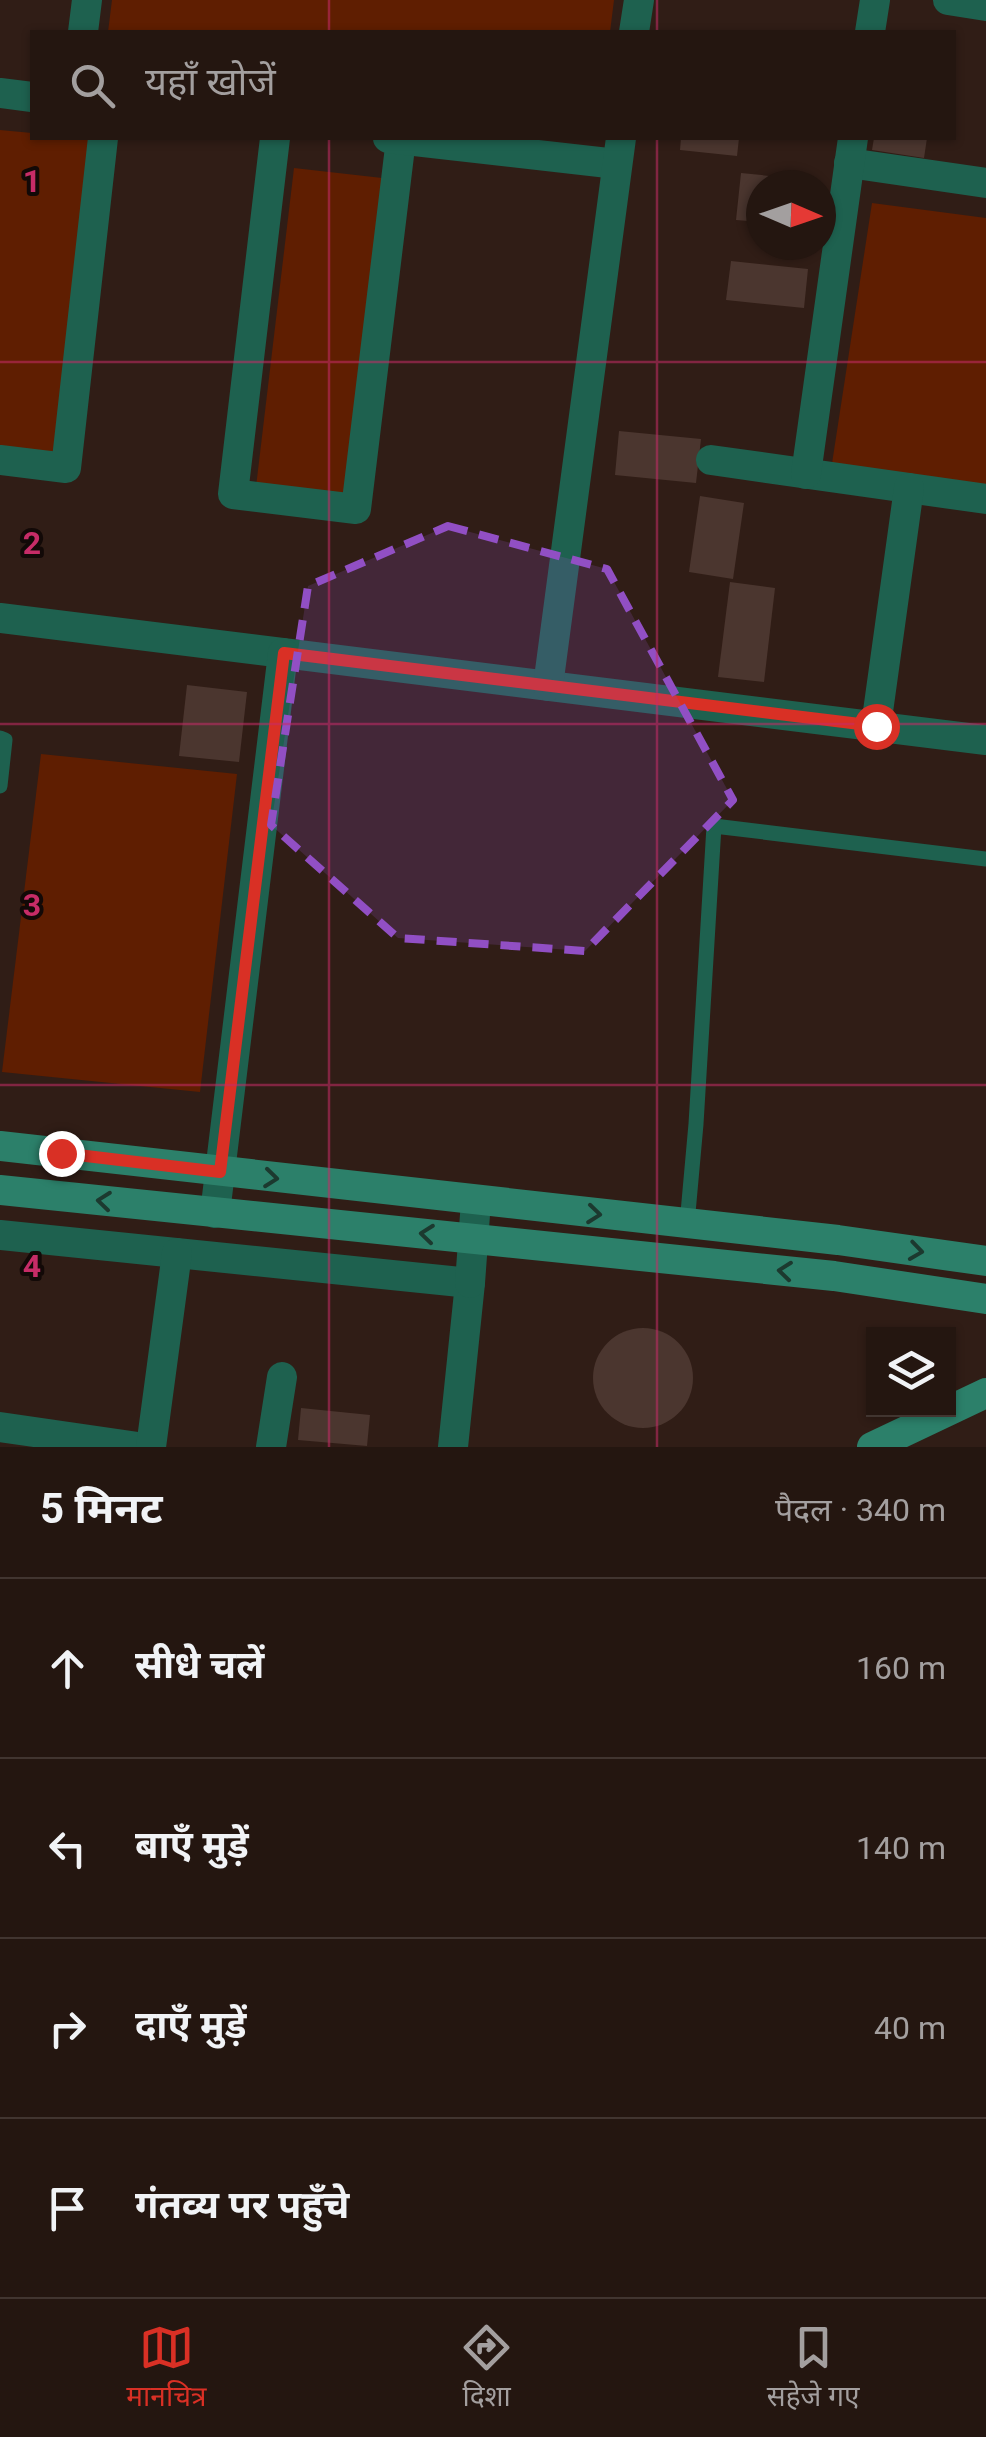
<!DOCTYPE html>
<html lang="hi">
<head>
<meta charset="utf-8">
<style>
  :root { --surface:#241610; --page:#2c1f19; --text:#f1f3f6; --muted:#a39f9f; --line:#413530; --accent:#d93025 }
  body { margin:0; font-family:Roboto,"Noto Sans Devanagari",sans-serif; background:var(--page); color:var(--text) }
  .controls { position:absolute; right:30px; bottom:30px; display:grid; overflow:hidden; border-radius:0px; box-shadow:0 2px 8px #0004 }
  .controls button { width:90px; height:90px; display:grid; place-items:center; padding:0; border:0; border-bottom:2px solid var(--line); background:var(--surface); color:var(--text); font:50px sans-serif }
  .compass { position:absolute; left:746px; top:170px; width:90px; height:90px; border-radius:50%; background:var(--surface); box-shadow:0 2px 8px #0004; rotate:92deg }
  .stop { position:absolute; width:30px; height:30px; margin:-22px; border:8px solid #d93025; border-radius:50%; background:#fff }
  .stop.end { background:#d93025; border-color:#fff; box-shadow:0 2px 10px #0008 }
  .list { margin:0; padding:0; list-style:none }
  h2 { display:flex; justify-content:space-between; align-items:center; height:130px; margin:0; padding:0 40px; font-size:42px }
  h2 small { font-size:32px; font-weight:400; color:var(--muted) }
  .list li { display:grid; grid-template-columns:65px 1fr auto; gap:30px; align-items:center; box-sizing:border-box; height:180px; padding:0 40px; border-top:2px solid var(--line) }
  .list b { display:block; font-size:38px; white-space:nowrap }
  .list em { font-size:32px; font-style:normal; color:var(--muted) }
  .icon { flex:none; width:55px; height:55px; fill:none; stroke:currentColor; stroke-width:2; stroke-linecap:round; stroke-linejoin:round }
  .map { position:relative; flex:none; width:986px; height:1447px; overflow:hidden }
  .search { position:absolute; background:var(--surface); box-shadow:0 2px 8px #0004; left:30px; right:30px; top:30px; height:110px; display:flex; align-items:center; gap:25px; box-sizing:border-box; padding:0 35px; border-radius:0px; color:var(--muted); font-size:38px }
  .sheet { height:850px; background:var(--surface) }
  nav { display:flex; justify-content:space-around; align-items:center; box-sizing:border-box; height:140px; border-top:2px solid var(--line); background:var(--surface); font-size:28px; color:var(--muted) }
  nav a { display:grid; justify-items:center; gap:5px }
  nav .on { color:var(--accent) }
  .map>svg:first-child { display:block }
</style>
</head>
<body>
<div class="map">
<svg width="986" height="1447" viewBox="0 0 986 1447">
  <rect width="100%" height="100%" fill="#301d16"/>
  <g fill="#5f1e01">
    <polygon points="112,0 614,0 610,32 108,32"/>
    <polygon points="0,130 32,133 32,138 91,139 54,459 0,454"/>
    <polygon points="294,168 391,179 352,495 256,487"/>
    <polygon points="872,203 986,218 986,491 831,470"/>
    <polygon points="41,754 237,774 200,1092 2,1072"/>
  </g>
  <g fill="#4b362f">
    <polygon points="681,138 739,138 737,156 680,150"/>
    <polygon points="874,138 927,138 924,158 872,150"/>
    <polygon points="741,173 820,181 819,185 761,185 761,222 736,220"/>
    <polygon points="731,261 808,269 804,308 726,300"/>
    <polygon points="619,431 701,439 696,483 615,475"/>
    <polygon points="700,496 744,503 733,579 689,572"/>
    <polygon points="730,582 775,588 764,682 718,677"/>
    <polygon points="187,685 247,692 239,762 179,756"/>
    <circle cx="643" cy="1378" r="50"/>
    <polygon points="301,1408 370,1415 367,1446 298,1440"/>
  </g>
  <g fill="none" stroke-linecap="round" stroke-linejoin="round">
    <g stroke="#1e614f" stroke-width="15">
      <polyline points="0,738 5,740 0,786"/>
      <polyline points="687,1224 696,1124 714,826 986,859"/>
    </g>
    <g stroke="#1e614f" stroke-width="30">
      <polyline points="948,0 986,6"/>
      <polyline points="83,32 87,0"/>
      <polyline points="634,32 639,0"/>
      <polyline points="870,32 875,0"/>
      <polyline points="0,93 32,97"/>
      <polyline points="275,138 233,494 356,509 401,139"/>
      <polyline points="388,138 617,164"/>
      <polyline points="849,163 986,183"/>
      <polyline points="0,460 66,468 103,138"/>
      <polyline points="711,460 986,499"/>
      <polyline points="806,474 853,138"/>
      <polyline points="0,618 986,740"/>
      <polyline points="548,686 621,138"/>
      <polyline points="876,726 909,488"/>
      <polyline points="215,1213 283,653"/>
      <polyline points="0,1235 470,1283 453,1447"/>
      <polyline points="470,1283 476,1201"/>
      <polyline points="0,1427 138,1447"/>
      <polyline points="151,1447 177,1253"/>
      <polyline points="271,1447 282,1377"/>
    </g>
    <g stroke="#2c806a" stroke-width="30">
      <polyline points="0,1146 838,1240 986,1261"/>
      <polyline points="0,1190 834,1276 986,1299"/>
      <polyline points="872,1447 986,1393"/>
    </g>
  </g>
  <defs><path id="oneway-chevron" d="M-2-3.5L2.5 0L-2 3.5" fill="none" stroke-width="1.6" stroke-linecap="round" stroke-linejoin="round" transform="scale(2.5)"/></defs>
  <g stroke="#1c392f">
    <use href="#oneway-chevron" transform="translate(271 1178) rotate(6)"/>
    <use href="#oneway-chevron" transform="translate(104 1201) rotate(-174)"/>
    <use href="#oneway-chevron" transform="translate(594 1214) rotate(6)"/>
    <use href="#oneway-chevron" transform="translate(427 1234) rotate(-174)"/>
    <use href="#oneway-chevron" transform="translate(916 1251) rotate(8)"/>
    <use href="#oneway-chevron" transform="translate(785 1271) rotate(-174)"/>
  </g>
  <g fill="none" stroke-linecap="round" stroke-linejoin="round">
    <polyline stroke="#d93025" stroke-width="12" points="61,1153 220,1172 284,653 876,726"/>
  </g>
  <path fill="#914fc4" fill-opacity="0.2" stroke="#914fc4" stroke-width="8" stroke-dasharray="20 12" stroke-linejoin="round" d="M448 526 607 569 733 800 585 951 398 938 271 825 308 586Z"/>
  <path fill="none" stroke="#c62c67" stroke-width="2.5" stroke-opacity="0.55" d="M329 0V32M657 0V32M329 138V1447M657 138V1447M0 362H986M0 724H986M0 1085H986"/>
  <g font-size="32" text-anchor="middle" font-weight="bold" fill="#c62c67" stroke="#120907" stroke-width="8" stroke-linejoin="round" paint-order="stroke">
    <text x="32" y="192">1</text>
    <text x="32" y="554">2</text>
    <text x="32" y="916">3</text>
    <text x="32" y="1277">4</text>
  </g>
</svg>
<div class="controls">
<button><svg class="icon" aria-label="layers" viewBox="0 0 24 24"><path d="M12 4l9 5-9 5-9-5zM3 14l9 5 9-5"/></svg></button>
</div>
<svg class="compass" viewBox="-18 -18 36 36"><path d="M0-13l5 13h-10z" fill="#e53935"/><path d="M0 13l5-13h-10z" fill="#a39f9f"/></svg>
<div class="stop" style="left:876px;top:726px"></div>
<div class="stop end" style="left:61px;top:1153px"></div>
<div class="search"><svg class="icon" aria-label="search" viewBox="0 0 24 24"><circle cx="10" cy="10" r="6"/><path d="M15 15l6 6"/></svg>यहाँ खोजें</div>
</div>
<section class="sheet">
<h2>5 मिनट<small>पैदल · 340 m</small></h2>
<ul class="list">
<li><svg class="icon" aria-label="ahead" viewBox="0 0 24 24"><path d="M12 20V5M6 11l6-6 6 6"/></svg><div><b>सीधे चलें</b></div><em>160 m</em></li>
<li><svg class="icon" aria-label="left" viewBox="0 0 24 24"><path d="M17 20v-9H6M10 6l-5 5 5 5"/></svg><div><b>बाएँ मुड़ें</b></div><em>140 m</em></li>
<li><svg class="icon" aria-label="right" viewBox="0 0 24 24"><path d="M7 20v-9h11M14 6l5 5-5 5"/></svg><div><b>दाएँ मुड़ें</b></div><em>40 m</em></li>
<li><svg class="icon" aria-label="arrive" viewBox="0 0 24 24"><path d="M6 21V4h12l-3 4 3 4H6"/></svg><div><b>गंतव्य पर पहुँचे</b></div></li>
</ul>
</section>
<nav>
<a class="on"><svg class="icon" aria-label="map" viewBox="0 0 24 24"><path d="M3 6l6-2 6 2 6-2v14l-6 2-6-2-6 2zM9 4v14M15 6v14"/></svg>मानचित्र</a>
<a><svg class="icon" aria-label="directions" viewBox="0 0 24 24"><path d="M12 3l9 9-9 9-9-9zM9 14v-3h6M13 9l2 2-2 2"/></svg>दिशा</a>
<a><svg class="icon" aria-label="saved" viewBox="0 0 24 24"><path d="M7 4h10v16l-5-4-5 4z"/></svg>सहेजे गए</a>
</nav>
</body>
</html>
